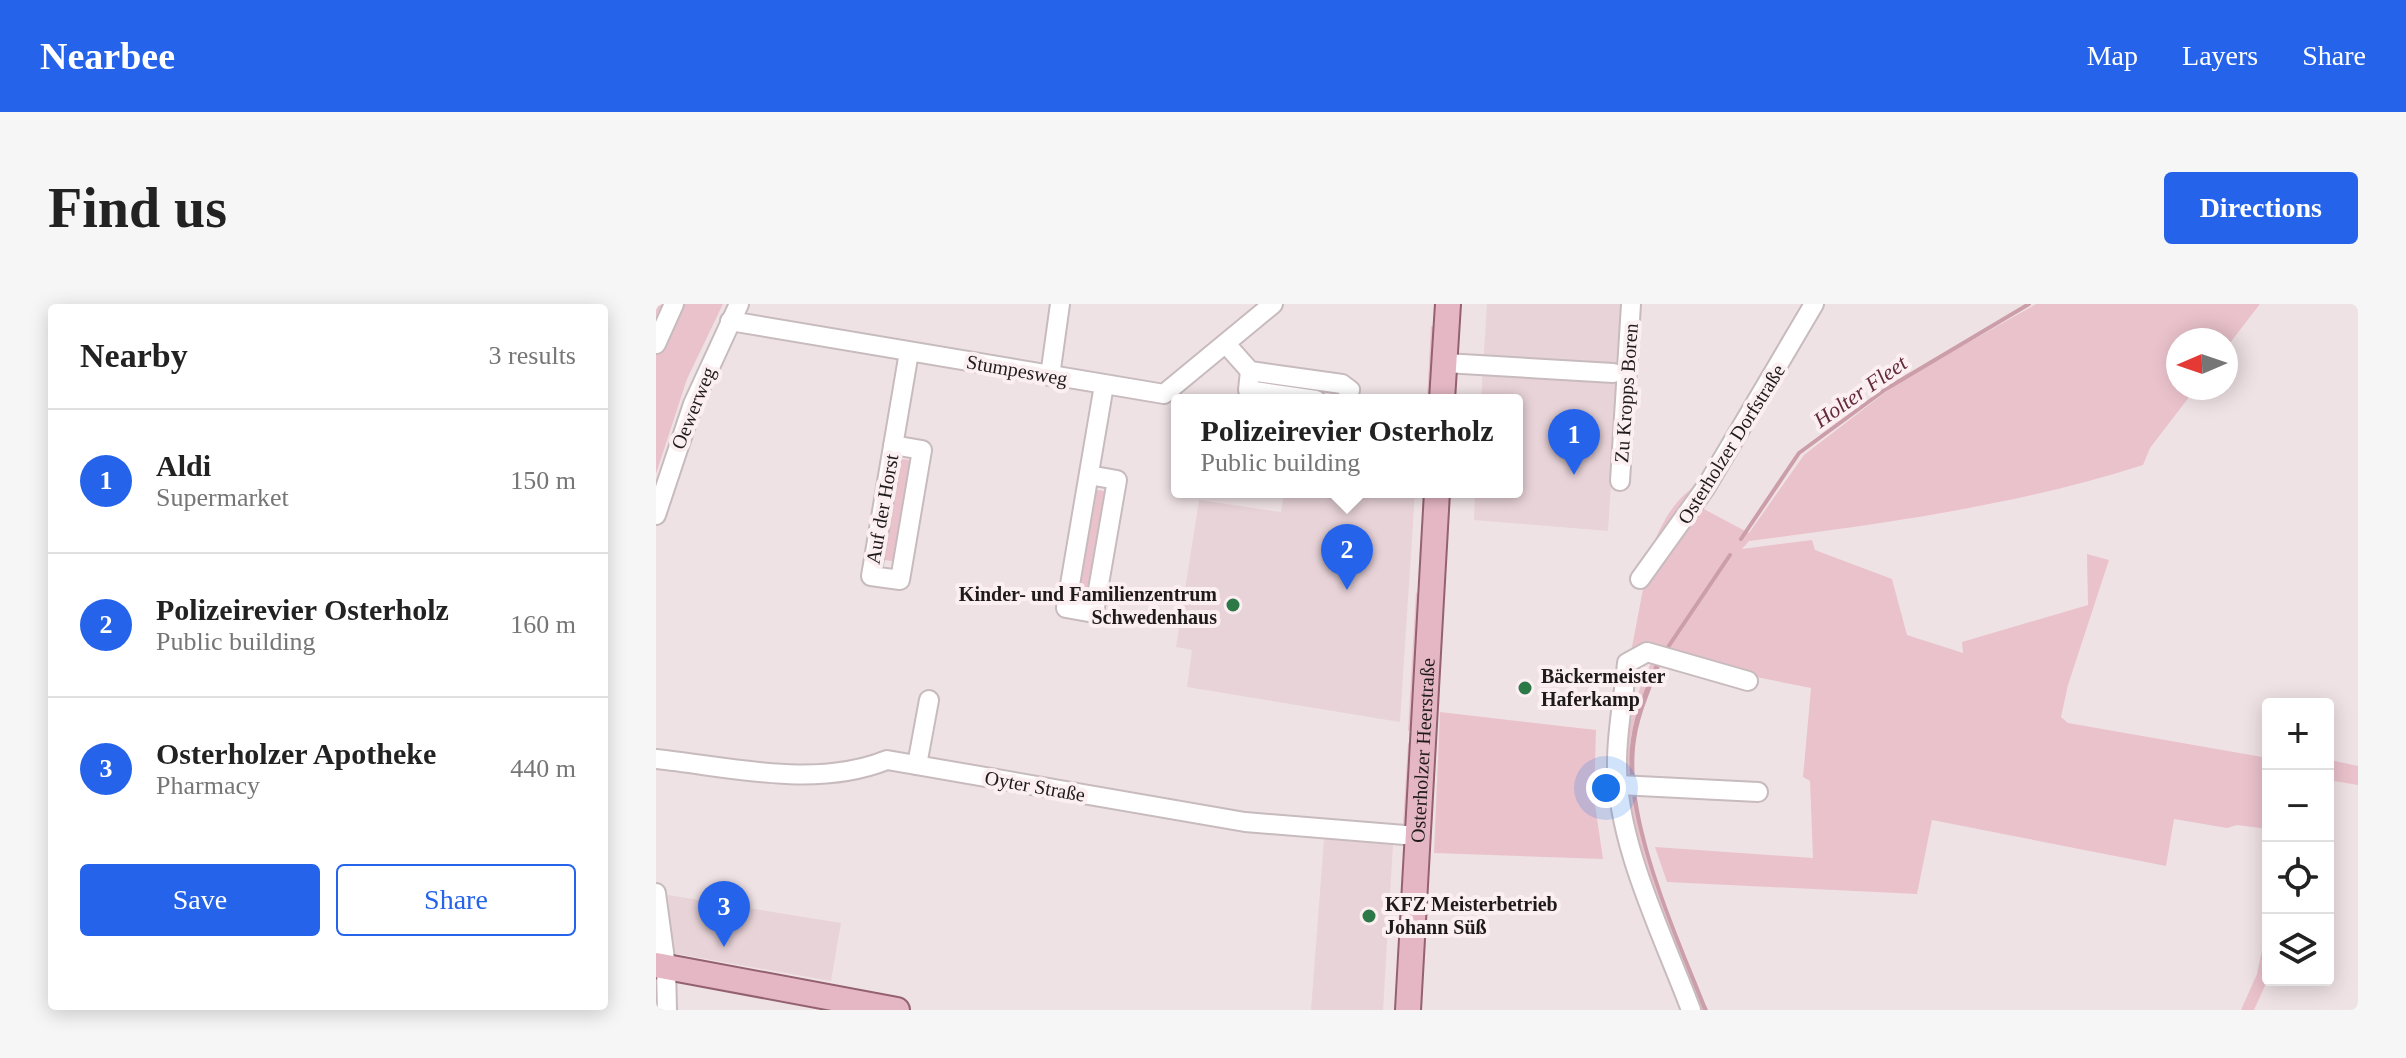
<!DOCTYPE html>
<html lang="en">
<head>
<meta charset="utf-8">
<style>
  :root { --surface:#fff; --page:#f6f6f6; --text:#222; --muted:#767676; --line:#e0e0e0; --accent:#2563eb }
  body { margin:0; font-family:Georgia,serif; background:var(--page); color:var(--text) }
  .controls { position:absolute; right:24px; bottom:24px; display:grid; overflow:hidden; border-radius:8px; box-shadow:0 4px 20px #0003 }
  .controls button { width:72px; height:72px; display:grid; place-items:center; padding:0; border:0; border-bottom:2px solid var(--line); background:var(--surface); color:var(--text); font:40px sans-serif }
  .compass { position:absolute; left:1510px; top:24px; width:72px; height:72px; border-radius:50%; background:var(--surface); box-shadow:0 4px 20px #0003; rotate:268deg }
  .you { position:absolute; left:950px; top:484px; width:28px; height:28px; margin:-20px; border:6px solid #fff; border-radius:50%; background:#1a73e8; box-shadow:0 0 0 12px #1a73e833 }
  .badge { display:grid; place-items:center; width:52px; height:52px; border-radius:50%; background:var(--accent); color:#fff; font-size:26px; font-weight:700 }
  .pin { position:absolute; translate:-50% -66px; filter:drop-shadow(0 2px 4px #0008) }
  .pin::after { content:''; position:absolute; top:42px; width:28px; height:24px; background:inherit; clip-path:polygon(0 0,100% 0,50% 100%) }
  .popup { position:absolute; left:515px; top:90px; width:352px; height:104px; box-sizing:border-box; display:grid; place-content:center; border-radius:8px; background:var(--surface); filter:drop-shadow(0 2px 6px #0005); font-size:26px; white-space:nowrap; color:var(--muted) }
  .popup b { font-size:30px; color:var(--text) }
  .popup::after { content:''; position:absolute; left:50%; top:100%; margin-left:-16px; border:16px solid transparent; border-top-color:var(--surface) }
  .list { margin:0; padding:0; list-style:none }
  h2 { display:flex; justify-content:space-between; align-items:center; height:104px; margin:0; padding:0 32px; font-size:34px }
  h2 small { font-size:26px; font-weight:400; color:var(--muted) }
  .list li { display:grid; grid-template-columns:52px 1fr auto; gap:24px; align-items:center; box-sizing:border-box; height:144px; padding:0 32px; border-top:2px solid var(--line) }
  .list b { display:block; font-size:30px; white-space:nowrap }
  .list p { margin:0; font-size:26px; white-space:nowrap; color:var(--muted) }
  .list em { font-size:26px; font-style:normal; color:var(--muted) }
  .actions { display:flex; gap:16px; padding:24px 32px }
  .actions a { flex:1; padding:18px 0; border:2px solid var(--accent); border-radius:8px; text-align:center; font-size:28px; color:var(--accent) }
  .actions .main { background:var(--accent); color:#fff }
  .icon { flex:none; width:44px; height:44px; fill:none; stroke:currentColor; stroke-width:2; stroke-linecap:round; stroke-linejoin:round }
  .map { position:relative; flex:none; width:1702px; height:706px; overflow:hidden; border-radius:8px }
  header { display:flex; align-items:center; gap:48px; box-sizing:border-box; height:112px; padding:0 40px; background:var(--accent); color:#fff }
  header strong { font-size:38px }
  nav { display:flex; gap:44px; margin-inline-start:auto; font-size:28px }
  .intro { display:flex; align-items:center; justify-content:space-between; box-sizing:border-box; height:192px; padding:0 48px }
  h1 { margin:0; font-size:56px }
  .button { padding:20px 36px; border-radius:8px; background:var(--accent); color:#fff; font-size:28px; font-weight:700 }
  main { display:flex; gap:48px; padding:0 48px }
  aside { flex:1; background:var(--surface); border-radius:8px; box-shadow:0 4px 20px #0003 }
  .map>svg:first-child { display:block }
</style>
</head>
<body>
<header>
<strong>Nearbee</strong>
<nav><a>Map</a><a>Layers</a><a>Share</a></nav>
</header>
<div class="intro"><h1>Find us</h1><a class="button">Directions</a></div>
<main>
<aside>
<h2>Nearby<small>3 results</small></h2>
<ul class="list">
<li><span class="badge">1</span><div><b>Aldi</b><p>Supermarket</p></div><em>150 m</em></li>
<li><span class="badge">2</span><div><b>Polizeirevier Osterholz</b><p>Public building</p></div><em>160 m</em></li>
<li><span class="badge">3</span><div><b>Osterholzer Apotheke</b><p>Pharmacy</p></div><em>440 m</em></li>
</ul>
<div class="actions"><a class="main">Save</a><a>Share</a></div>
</aside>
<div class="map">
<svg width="1702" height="706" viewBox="0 0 1702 706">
  <rect width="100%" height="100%" fill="#efe2e5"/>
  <g fill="#e8d3d8">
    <polygon points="831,0 967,0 952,227 818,216 819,188 861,188 861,96 825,96"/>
    <polygon points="628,188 759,188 744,418 531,383 536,346 520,343 543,196 625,208"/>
    <polygon points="668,535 737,541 727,706 655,706"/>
    <polygon points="12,591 185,619 175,677 16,649"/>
  </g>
  <g fill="#eac2cc">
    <polygon points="0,0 67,0 31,75 0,170"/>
    <path d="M1380 0H1604L1570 44V36H1522V84H1540L1494 144 1487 161C1359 202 1225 220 1093 237L1086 245 1156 236 1159 246 1236 275 1251 331 1307 349 1306 338 1432 301 1431 250 1453 256 1412 381 1405 413 1412 419 1612 454V525L1581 521 1571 524 1518 515 1510 562 1276 516 1261 590 1011 578 999 543 1157 554 1154 477 1147 473 1155 384 975 348 989 275 1044 203 1093 229 1148 151 1244 77Z"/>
    <polygon points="775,22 780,23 776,96 771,96"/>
    <polygon points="240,154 259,157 241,258 223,255"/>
    <path d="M1043 180 992 253C1003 225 1016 195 1043 180Z"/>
    <polygon points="436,185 454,188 435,292 417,289"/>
    <polygon points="760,288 765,295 758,424 752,427"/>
    <path d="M996 357 1000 358C990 382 979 407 975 434 965 507 1020 636 1047 706H1040C997 589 934 478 996 357Z"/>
    <polygon points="784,408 940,426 938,494 947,555 778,549"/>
    <polygon points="752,439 757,442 752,516 747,521"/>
    <polygon points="1674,456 1702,462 1702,481 1672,476"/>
    <polygon points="1612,617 1612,675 1598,706 1585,706 1601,670"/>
  </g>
  <path fill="#cb9ea9" d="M1002 353 1007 354C997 381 984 408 980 436 968 514 1023 633 1052 706H1047C1020 634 963 511 975 435 979 406 991 380 1002 353Z"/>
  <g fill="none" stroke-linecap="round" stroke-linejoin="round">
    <g stroke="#cb9ea9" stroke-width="4">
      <polyline points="1085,235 1143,149 1230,85 1373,0"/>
      <polyline points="1008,349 1074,251"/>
    </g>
    <defs>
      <g id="minor">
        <polyline points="74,17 508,90 617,0"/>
        <polyline points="0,40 18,0"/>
        <polyline points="570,40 594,67 686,80 694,86 691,96"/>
        <polyline points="789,59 957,69"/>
        <polyline points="594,67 592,86 660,96"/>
        <polyline points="394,72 404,0"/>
        <polyline points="237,141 266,146 244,276 215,272 253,48"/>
        <polyline points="433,171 461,176 438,309 410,304 448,81"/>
        <polyline points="964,177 975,0"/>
        <polyline points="0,211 37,100 83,0"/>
        <polyline points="984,275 1050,183 1158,0"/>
        <path d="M0 455C76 463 159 485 231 456L589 518 761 532"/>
        <polyline points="261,461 273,396"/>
        <polyline points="963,481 1102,488"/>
        <polyline points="0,589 10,663 11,706"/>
        <path d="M1035 706C1007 631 960 539 961 458 961 425 968 392 971 359L991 348 1092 377"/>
      </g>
      <g id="major">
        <polyline points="786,96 792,0"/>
        <polyline points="0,661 241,706"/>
        <path id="s1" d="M752 706 781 188"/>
      </g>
    </defs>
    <use href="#minor" stroke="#c8bbbe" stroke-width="22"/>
    <use href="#major" stroke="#94616f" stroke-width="28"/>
    <use href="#minor" stroke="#fff" stroke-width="18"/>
    <use href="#major" stroke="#e5b7c4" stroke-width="24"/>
  </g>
  <g fill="#2c7846" stroke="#fceff2" stroke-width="3">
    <circle cx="577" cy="301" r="8"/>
    <circle cx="869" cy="384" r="8"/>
    <circle cx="713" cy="612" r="8"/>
  </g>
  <g text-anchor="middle" stroke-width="8" stroke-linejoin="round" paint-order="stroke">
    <g font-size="20" fill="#1f1b1c" stroke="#fceff2">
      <text transform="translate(361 66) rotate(10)" y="7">Stumpesweg</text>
      <text transform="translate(970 89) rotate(-86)" y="7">Zu Kropps Boren</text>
      <text transform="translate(37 104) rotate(-68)" y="7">Oewerweg</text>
      <text transform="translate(1075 140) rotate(-58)" y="7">Osterholzer Dorfstraße</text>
      <text transform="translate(226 205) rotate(-80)" y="7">Auf der Horst</text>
      <text dy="7" stroke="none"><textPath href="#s1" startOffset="260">Osterholzer Heerstraße</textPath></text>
      <text transform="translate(379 482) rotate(10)" y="7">Oyter Straße</text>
    </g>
    <g font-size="20" font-weight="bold" fill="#1f1b1c" stroke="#fceff2" text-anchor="start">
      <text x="561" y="297" text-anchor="end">Kinder- und Familienzentrum<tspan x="561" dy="23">Schwedenhaus</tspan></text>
      <text x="885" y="379">Bäckermeister<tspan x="885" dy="23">Haferkamp</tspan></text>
      <text x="729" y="607">KFZ Meisterbetrieb<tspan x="729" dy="23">Johann Süß</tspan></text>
    </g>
    <g font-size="22" font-style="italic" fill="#632a3c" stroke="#fceff2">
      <text transform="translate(1204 87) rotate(-35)" y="8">Holter Fleet</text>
    </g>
  </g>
</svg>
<div class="controls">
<button>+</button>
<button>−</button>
<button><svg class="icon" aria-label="locate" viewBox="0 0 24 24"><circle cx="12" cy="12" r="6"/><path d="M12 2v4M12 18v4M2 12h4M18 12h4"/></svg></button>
<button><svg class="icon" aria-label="layers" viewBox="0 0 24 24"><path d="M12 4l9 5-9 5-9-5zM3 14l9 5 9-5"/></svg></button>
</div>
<svg class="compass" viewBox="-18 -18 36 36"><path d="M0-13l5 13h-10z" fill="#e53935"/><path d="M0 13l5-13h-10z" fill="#767676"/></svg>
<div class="you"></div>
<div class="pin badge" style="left:918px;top:171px">1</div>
<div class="pin badge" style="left:691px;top:286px">2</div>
<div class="popup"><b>Polizeirevier Osterholz</b>Public building</div>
<div class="pin badge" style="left:68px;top:643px">3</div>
</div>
</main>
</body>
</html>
